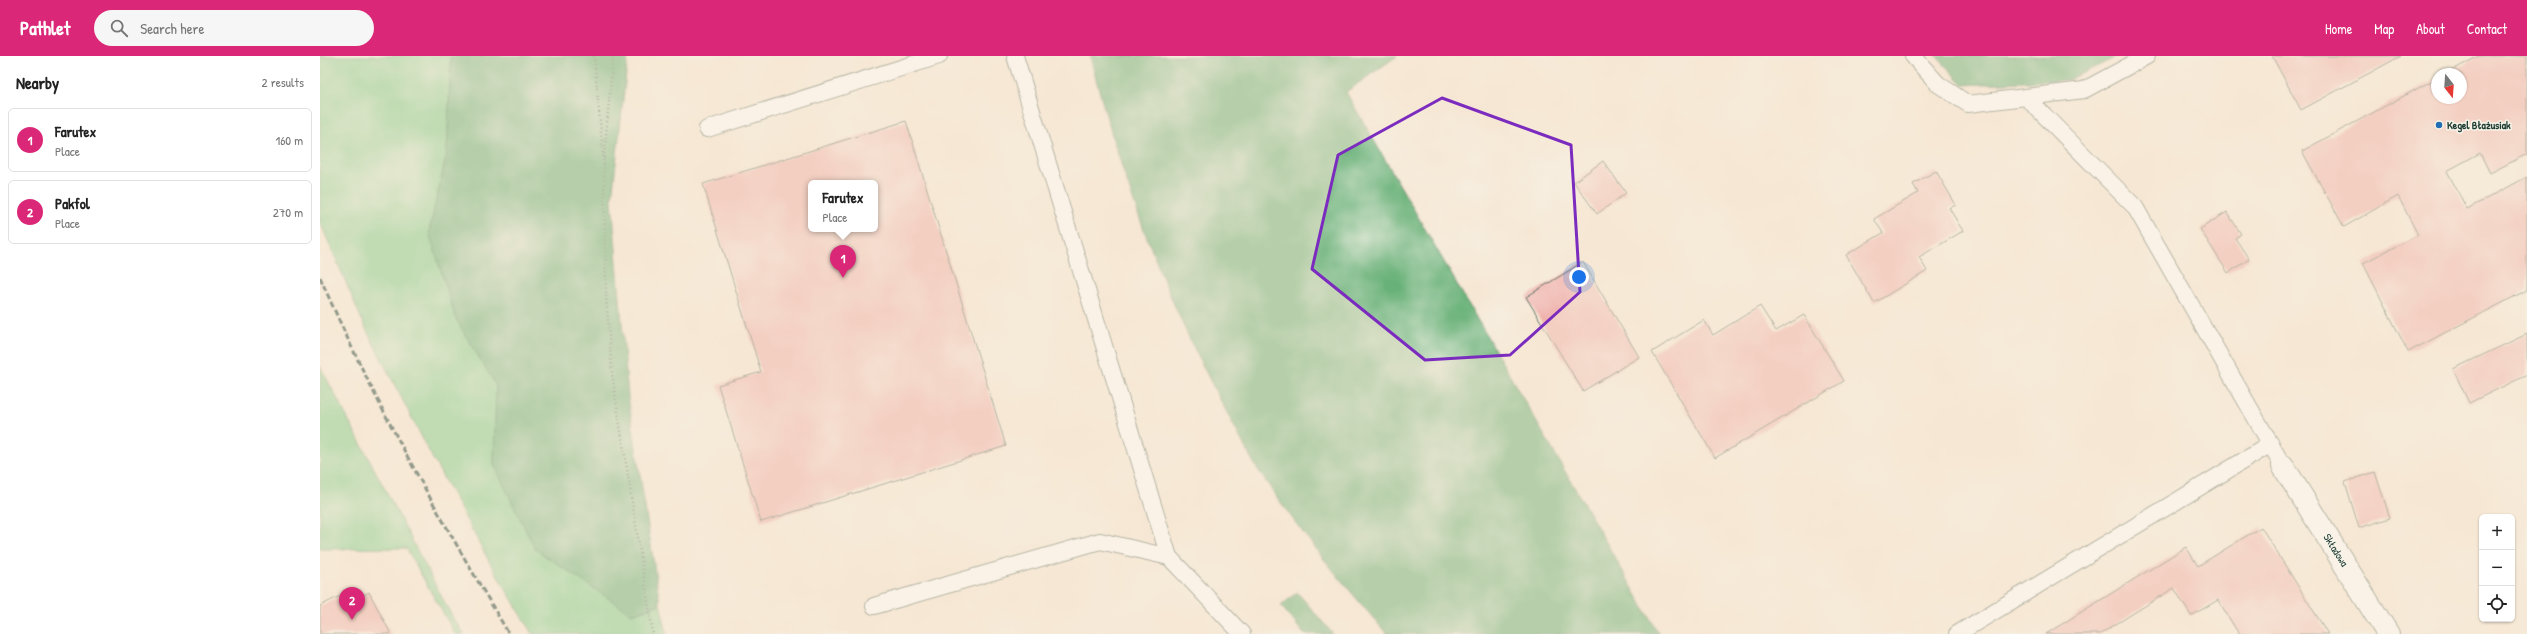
<!DOCTYPE html>
<html lang="en">
<head>
<meta charset="utf-8">
<style>
  :root { --surface:#fff; --page:#f6f6f6; --text:#222; --muted:#767676; --line:#e0e0e0; --accent:#db2777 }
  body { margin:0; font-family:"Patrick Hand",sans-serif; background:var(--page); color:var(--text) }
  .controls { position:absolute; right:12px; bottom:12px; display:grid; overflow:hidden; border-radius:6px; box-shadow:0 1px 3px #0004 }
  .controls button { width:36px; height:36px; display:grid; place-items:center; padding:0; border:0; border-bottom:1px solid var(--line); background:var(--surface); color:var(--text); font:20px sans-serif }
  .compass { position:absolute; left:2111px; top:12px; width:36px; height:36px; border-radius:50%; background:var(--surface); box-shadow:0 1px 3px #0004; rotate:163deg }
  .you { position:absolute; left:1259px; top:221px; width:14px; height:14px; margin:-10px; border:3px solid #fff; border-radius:50%; background:#1a73e8; box-shadow:0 0 0 6px #1a73e833 }
  .badge { display:grid; place-items:center; width:26px; height:26px; border-radius:50%; background:var(--accent); color:#fff; font-size:13px; font-weight:700 }
  .pin { position:absolute; translate:-50% -33px; filter:drop-shadow(0 1px 2px #0008) }
  .pin::after { content:''; position:absolute; top:21px; width:14px; height:12px; background:inherit; clip-path:polygon(0 0,100% 0,50% 100%) }
  .popup { position:absolute; left:488px; top:124px; width:70px; height:52px; box-sizing:border-box; display:grid; place-content:center; border-radius:6px; background:var(--surface); filter:drop-shadow(0 1px 3px #0005); font-size:13px; white-space:nowrap; color:var(--muted) }
  .popup b { font-size:15px; color:var(--text) }
  .popup::after { content:''; position:absolute; left:50%; top:100%; margin-left:-8px; border:8px solid transparent; border-top-color:var(--surface) }
  .list { margin:0; padding:0; list-style:none }
  h2 { display:flex; justify-content:space-between; align-items:center; height:52px; margin:0; padding:0 16px; font-size:17px }
  h2 small { font-size:13px; font-weight:400; color:var(--muted) }
  .list li { display:grid; grid-template-columns:26px 1fr auto; gap:12px; align-items:center; box-sizing:border-box; height:64px; margin:0 8px 8px; padding:0 8px; border:1px solid var(--line); border-radius:6px }
  .list b { display:block; font-size:15px; white-space:nowrap }
  .list p { margin:0; font-size:13px; white-space:nowrap; color:var(--muted) }
  .list em { font-size:13px; font-style:normal; color:var(--muted) }
  .icon { flex:none; width:22px; height:22px; fill:none; stroke:currentColor; stroke-width:2; stroke-linecap:round; stroke-linejoin:round }
  .map { position:relative; flex:none; width:2207px; height:578px; overflow:hidden }
  header { display:flex; align-items:center; gap:24px; box-sizing:border-box; height:56px; padding:0 20px; background:var(--accent); color:#fff }
  header strong { font-size:19px }
  nav { display:flex; gap:22px; margin-inline-start:auto; font-size:14px }
  .search { width:280px; height:36px; background:var(--page); display:flex; align-items:center; gap:10px; box-sizing:border-box; padding:0 14px; border-radius:22px; color:var(--muted); font-size:15px }
  main { display:flex }
  aside { flex:1; background:var(--surface) }
  .map>svg:first-child { display:block }
</style>
</head>
<body>
<header>
<strong>Pathlet</strong>
<div class="search"><svg class="icon" aria-label="search" viewBox="0 0 24 24"><circle cx="10" cy="10" r="6"/><path d="M15 15l6 6"/></svg>Search here</div>
<nav><a>Home</a><a>Map</a><a>About</a><a>Contact</a></nav>
</header>
<main>
<aside>
<h2>Nearby<small>2 results</small></h2>
<ul class="list">
<li><span class="badge">1</span><div><b>Farutex</b><p>Place</p></div><em>160 m</em></li>
<li><span class="badge">2</span><div><b>Pakfol</b><p>Place</p></div><em>270 m</em></li>
</ul>
</aside>
<div class="map">
<svg width="2207" height="578" viewBox="0 0 2207 578">
  <rect width="100%" height="100%" fill="#f7f3e8"/>
  <filter id="ink" filterUnits="userSpaceOnUse"><feTurbulence type="fractalNoise" baseFrequency=".025" numOctaves="2"/><feDisplacementMap in="SourceGraphic" scale="8" xChannelSelector="R" yChannelSelector="G"/><feConvolveMatrix kernelMatrix="1 2 1 2 8 2 1 2 1" color-interpolation-filters="sRGB"/></filter>
  <filter id="wash" filterUnits="userSpaceOnUse"><feTurbulence type="fractalNoise" baseFrequency=".012" numOctaves="4" result="noise"/><feDisplacementMap in="SourceGraphic" scale="16" xChannelSelector="R" yChannelSelector="G"/><feGaussianBlur stdDeviation="0.9" result="paint"/><feColorMatrix in="noise" values="0 0 0 0 0 0 0 0 0 0 0 0 0 0 0 0 0 1.4 0 .05"/><feComposite in="paint" operator="in"/></filter>
  <g filter="url(#wash)">
    <rect width="100%" height="100%" fill="#f6e7d4"/>
    <g fill="#80ce8d" stroke="#508660">
      <polygon points="0,0 131,0 127,97 109,176 136,263 176,329 174,409 312,558 340,548 347,578 213,578 174,514 113,403 45,271 0,166"/>
      <polygon points="0,310 134,564 144,578 135,578 86,492 0,493"/>
    </g>
    <g fill="#68b178" stroke="#447756">
      <polygon points="131,0 308,0 292,144 308,340 340,548 312,558 215,493 174,409 176,329 136,263 109,176 127,97"/>
      <path d="M770 0H1077L1026 36 1339 578H1067C1020 524 974 469 935 409 924 390 914 370 904 351 844 240 801 122 770 0Z"/>
      <polygon points="1616,0 1799,0 1748,24 1644,29"/>
      <polygon points="977,536 1013,578 984,578 961,550"/>
    </g>
    <g id="blocks">
      <g fill="#f0b1ac" fill-rule="evenodd">
        <polygon points="1952,0 2081,0 1981,54"/>
        <polygon points="2159,0 2207,0 2207,98 2170,117 2160,97 2127,115 2147,153 2207,121 2207,234 2088,296 2043,207 2098,179 2078,140 2024,171 1982,95 2117,22 2117,42 2141,42 2141,18 2125,18"/>
        <path d="M586 65 686 390 441 466 398 329 441 316 383 128ZM491 127H555V173H491Z"/>
        <polygon points="1283,105 1306,137 1277,158 1254,126"/>
        <polygon points="1616,115 1636,149 1629,152 1643,175 1599,201 1607,215 1554,247 1526,199 1563,177 1554,163 1598,137 1593,128"/>
        <polygon points="1907,156 1921,178 1915,182 1929,203 1908,217 1880,173"/>
        <polygon points="1263,206 1319,301 1263,335 1206,241"/>
        <polygon points="1440,250 1456,275 1484,259 1524,325 1395,402 1332,296 1384,264 1393,279"/>
        <polygon points="2207,278 2207,319 2149,347 2133,313"/>
        <polygon points="2055,416 2070,462 2039,472 2025,426"/>
        <polygon points="1941,471 2008,578 1919,578 1898,544 1871,560 1854,532 1780,578 1726,578 1866,491 1878,510"/>
        <polygon points="49,536 71,578 0,578 0,550 20,540 25,549"/>
      </g>
    </g>
  </g>
  <g filter="url(#ink)">
    <use href="#blocks" fill-opacity="0" stroke="#6a786c" stroke-width="1"/>
    <g fill="none" stroke-linecap="round" stroke-linejoin="round">
      <defs>
        <g id="service">
          <polyline points="695,0 849,501"/>
          <polyline points="1593,0 1618,28 1648,48 1764,34 1827,0"/>
          <polyline points="1707,42 1815,151 1963,410"/>
          <polyline points="387,73 619,0"/>
          <polyline points="554,550 780,485 849,501 922,578"/>
          <polyline points="1637,578 1951,388"/>
        </g>
        <polyline id="minor" points="1963,410 2068,578"/>
      </defs>
      <use href="#service" stroke="#6a786c" stroke-width="18"/>
      <use href="#minor" stroke="#6a786c" stroke-width="24"/>
      <g stroke="#6a786c" stroke-width="2.5" stroke-dasharray="1 3" stroke-linecap="butt">
        <polyline points="274,0 284,110 286,239 292,318 333,578"/>
        <polyline points="284,102 293,0"/>
      </g>
      <use href="#service" stroke="#fff" stroke-width="16"/>
      <use href="#minor" stroke="#fff" stroke-width="22"/>
      <path stroke="#1f3d34" stroke-width="3" stroke-dasharray="6 3" stroke-linecap="butt" d="M0 221C53 345 120 462 189 578"/>
    </g>
  </g>
  <path d="M0 0H2207V578H0ZM1122 42 1251 89 1260 236 1190 299 1105 304 992 213 1018 99Z" fill="#f6e7d4" fill-opacity=".55" fill-rule="evenodd"/>
  <path fill="none" stroke="#7b2cbf" stroke-width="3" stroke-linejoin="round" d="M1122 42 1251 89 1260 236 1190 299 1105 304 992 213 1018 99Z"/>
  <circle fill="#1f6fb2" stroke="#f7f3e8" stroke-width="1.5" cx="2119" cy="69" r="4"/>
  <g text-anchor="middle" stroke-width="3" stroke-linejoin="round" paint-order="stroke">
    <g font-size="11" font-weight="bold" fill="#1f3d34" stroke="#f7f3e8" text-anchor="start">
      <text x="2127" y="73">Kegel Błażusiak</text>
    </g>
    <g font-size="11" fill="#1f3d34" stroke="#f7f3e8">
      <text transform="translate(2016 494) rotate(58)" y="4">Składowa</text>
    </g>
  </g>
</svg>
<div class="controls">
<button>+</button>
<button>−</button>
<button><svg class="icon" aria-label="locate" viewBox="0 0 24 24"><circle cx="12" cy="12" r="6"/><path d="M12 2v4M12 18v4M2 12h4M18 12h4"/></svg></button>
</div>
<svg class="compass" viewBox="-18 -18 36 36"><path d="M0-13l5 13h-10z" fill="#e53935"/><path d="M0 13l5-13h-10z" fill="#767676"/></svg>
<div class="you"></div>
<div class="pin badge" style="left:523px;top:222px">1</div>
<div class="popup"><b>Farutex</b>Place</div>
<div class="pin badge" style="left:32px;top:564px">2</div>
</div>
</main>
</body>
</html>
